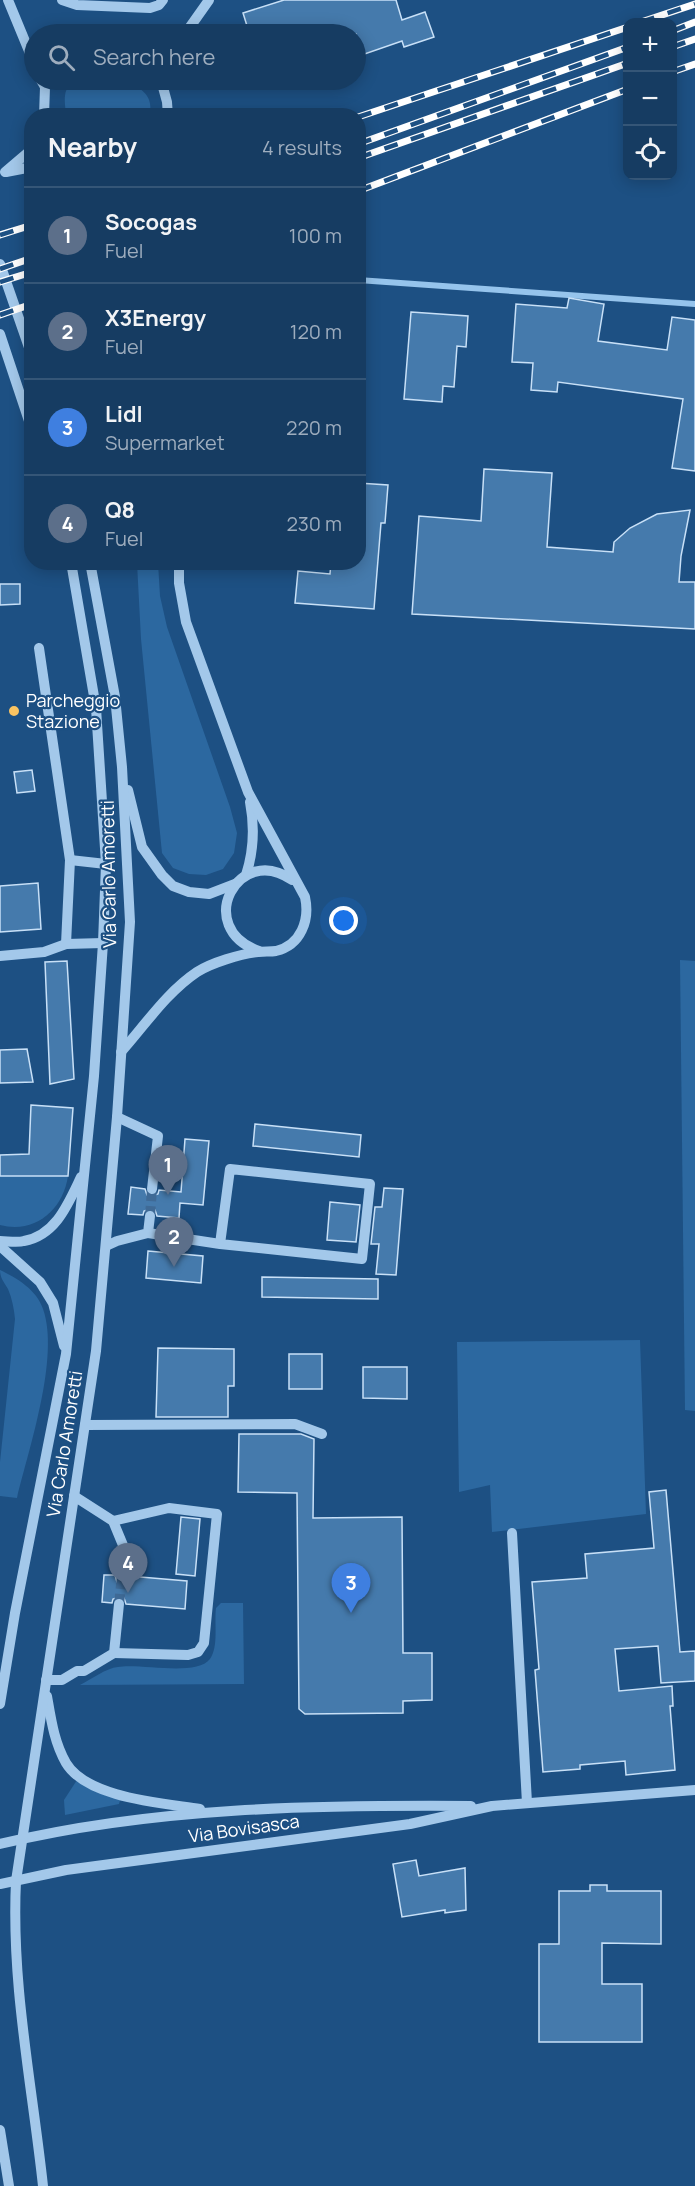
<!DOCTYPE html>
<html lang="en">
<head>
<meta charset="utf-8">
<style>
  :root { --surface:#163c62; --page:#1f4368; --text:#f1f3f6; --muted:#9eadbe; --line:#355677; --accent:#fac462 }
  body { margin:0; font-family:Manrope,sans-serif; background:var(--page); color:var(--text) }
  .controls { position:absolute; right:18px; top:18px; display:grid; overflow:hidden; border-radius:12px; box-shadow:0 3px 15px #0003 }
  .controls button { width:54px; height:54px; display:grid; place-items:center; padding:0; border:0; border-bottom:2px solid var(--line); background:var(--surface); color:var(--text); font:30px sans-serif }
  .you { position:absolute; left:344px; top:921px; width:21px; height:21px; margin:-15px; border:4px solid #fff; border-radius:50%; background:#1a73e8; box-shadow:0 0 0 9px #1a73e833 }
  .badge { display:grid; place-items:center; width:39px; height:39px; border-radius:50%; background:var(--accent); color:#fff; font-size:20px; font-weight:700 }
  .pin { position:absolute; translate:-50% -50px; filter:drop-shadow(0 2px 3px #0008) }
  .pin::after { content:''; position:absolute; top:32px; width:21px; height:18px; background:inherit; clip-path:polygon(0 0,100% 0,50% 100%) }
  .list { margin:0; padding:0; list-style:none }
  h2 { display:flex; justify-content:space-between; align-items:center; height:78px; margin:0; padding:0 24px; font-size:26px }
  h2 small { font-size:20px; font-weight:400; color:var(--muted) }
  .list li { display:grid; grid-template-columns:39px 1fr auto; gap:18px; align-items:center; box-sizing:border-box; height:96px; padding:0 24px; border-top:2px solid var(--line) }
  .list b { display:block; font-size:22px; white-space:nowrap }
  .list p { margin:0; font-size:20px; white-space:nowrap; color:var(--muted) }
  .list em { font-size:20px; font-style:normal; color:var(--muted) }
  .icon { flex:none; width:33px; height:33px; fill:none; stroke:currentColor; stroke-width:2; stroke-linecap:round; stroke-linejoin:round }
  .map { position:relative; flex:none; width:695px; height:2186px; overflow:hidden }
  .search { position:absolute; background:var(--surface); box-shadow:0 3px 15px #0003; left:24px; top:24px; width:342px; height:66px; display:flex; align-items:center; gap:15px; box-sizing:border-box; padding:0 21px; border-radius:33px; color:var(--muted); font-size:22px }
  .panel { position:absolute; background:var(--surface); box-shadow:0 3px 15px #0003; left:24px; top:108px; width:342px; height:462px; border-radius:24px }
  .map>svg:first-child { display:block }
</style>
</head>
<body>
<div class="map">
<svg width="695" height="2186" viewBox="0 0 695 2186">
  <rect width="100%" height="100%" fill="#1d5083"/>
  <g fill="#2c68a0">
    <path d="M77 80C102 80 157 76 150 115H66C65 101 61 87 77 80Z"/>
    <polygon points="137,563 158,563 160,596 167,627 230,807 237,833 234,853 223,869 206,875 189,874 173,868 162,853 141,639"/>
    <polygon points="680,960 695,961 695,1411 685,1410"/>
    <path d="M0 1176H68C63 1210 35 1234 0 1225Z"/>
    <path d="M0 1270C17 1278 37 1290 43 1309 60 1357 29 1448 17 1498L0 1496V1462L15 1319C14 1309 12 1298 8 1289 4 1282 0 1278 0 1270Z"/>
    <polygon points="640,1340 646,1514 492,1532 490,1485 459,1492 457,1342"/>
    <path d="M221 1603H243L244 1684 80 1685C92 1679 106 1668 118 1667 140 1663 196 1677 210 1659 219 1646 214 1623 216 1608Z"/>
    <polygon points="77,1780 120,1800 119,1804 65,1815 64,1800"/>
  </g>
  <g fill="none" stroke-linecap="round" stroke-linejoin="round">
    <polyline stroke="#96c4ec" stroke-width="6" points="358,280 695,304"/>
  </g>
  <g fill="#457aac" stroke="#c8e0f7" stroke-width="1.5">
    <polygon points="284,0 396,0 402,20 425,12 434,37 404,47 402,41 356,57 356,34 254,34 252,28 248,29 243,13"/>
    <polygon points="569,298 604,304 598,341 667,350 672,317 695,320 695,471 672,468 683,399 558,382 557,392 531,390 533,363 512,362 516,304 567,308"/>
    <polygon points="411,312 468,316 466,347 457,346 454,387 443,386 442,402 404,399"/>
    <polygon points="484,469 552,473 547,547 613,552 614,542 630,528 657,514 690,510 681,556 679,582 695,582 695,629 412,614 419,516 481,521"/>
    <polygon points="358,483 388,485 385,523 381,523 374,609 295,603 298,571 330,574 331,562 358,562"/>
    <polygon points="0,584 20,584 20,604 0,605"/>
    <polygon points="32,770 35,791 17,793 14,772"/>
    <polygon points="38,883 41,929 0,932 0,886"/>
    <polygon points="67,961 74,1079 50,1084 45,962"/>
    <polygon points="27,1049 33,1082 0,1083 0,1050"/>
    <polygon points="31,1105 73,1108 68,1176 0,1176 0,1155 29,1154"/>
    <polygon points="255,1124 361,1135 359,1157 253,1146"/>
    <polygon points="185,1139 209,1141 203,1205 180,1203 179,1218 157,1216 155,1210 150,1209 144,1211 143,1215 128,1214 131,1187 145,1189 147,1195 152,1196 158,1194 159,1190 181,1192"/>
    <polygon points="384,1188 403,1189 396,1275 376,1274 379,1244 371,1244 375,1207 382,1207"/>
    <polygon points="330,1202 360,1205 356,1242 327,1240"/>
    <polygon points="148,1251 203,1256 201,1283 146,1278"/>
    <polygon points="262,1277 378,1279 378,1299 262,1297"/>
    <polygon points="158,1348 234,1349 234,1386 228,1386 228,1417 156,1417"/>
    <rect x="289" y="1354" width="33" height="35"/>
    <polygon points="363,1367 407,1367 407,1399 363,1398"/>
    <polygon points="239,1434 301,1434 314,1439 313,1518 402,1517 403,1653 432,1653 432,1700 403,1701 403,1713 305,1714 299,1709 297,1493 238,1492"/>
    <polygon points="666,1490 680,1652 695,1651 695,1681 661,1683 658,1646 615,1649 619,1691 672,1686 673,1706 670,1706 675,1770 626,1775 625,1761 580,1765 580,1769 543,1772 535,1670 539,1669 532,1582 587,1578 585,1554 654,1548 649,1492"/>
    <polygon points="181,1517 200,1519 195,1576 176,1574"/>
    <polygon points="104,1575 115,1575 117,1582 122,1583 128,1581 129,1576 187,1581 185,1609 126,1604 124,1598 119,1597 113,1599 112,1603 102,1602"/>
    <polygon points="416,1860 419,1876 465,1868 466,1910 445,1913 445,1910 402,1917 393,1864"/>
    <polygon points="590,1885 607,1885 607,1891 661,1891 661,1944 602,1943 602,1984 642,1984 642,2042 539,2042 539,1944 559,1944 559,1891 590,1891"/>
  </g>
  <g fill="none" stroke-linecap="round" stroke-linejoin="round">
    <g stroke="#3f6a96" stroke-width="10" stroke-dasharray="10 5" stroke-linecap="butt">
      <polyline points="150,1216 152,1189"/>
      <polyline points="119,1604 122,1576"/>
    </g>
    <g stroke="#a3c8ea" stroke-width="10">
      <polyline points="8,0 34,63"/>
      <polyline points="62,0 77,5 150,8 159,5 163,0"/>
      <polyline points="185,34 209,0"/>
      <polyline points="41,80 45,87 44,116"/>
      <polyline points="161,80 167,102 168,116"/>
      <polyline points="5,172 32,149"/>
      <polyline points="6,172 32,167"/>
      <polyline points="0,264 32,356"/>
      <polyline points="0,334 32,430"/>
      <polyline points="39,648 70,860 66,944"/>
      <polyline points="128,790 142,847 162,875 173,886 189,892 209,894 235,884"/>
      <polyline points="70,860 106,864"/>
      <path d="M246 875C254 850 255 828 250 802"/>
      <path d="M259 951C193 928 238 842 292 880"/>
      <polyline points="0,956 44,952 66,944 103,943"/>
      <path d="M121 1052C145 1025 167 992 197 972 211 963 240 954 258 952 264 951 270 952 276 951 301 945 310 920 305 897L248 792 186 622 179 583V562"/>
      <polyline points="117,1117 158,1136 152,1189"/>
      <polyline points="148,1233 220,1244 362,1259 370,1184 230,1169 220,1244"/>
      <path d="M0 1241C7 1241 17 1243 24 1241 56 1235 68 1204 81 1177"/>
      <polyline points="0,1246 40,1282 53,1303 64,1346"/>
      <polyline points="106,1246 117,1241 148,1233 150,1216"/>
      <polyline points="85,1425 295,1424 322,1434"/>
      <polyline points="74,1496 113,1521 125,1550 122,1576"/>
      <polyline points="113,1521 169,1508 217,1514 204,1643 198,1652 188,1655 114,1653"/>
      <polyline points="512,1533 527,1803"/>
      <polyline points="46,1680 62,1680 77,1671 84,1671 114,1653 119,1604"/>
      <path d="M47 1696C51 1719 54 1742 66 1763 87 1798 162 1803 200 1809"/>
      <polyline points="0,1704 15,1613 66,1354 94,1076 103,943 106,864 96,708 71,562"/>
      <path d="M0 1844C154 1807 314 1805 471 1806"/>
      <polyline points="0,1884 66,1870 410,1824 492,1806 695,1790"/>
      <polyline points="0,2130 9,2186"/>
      <path d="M43 2186C32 2084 11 1984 16 1881L96 1351 117 1117 130 922 122 767 115 697 90 562"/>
    </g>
    <defs>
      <g id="rail">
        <polyline points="641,22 695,4"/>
        <polyline points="672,31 695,22"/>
        <polyline points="672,47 695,39"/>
        <polyline points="672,72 695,64"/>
        <polyline points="358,117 628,27"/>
        <polyline points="358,144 628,47"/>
        <polyline points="358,158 628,63"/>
        <polyline points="358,191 628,89"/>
        <polyline points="0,235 32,225"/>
        <polyline points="0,269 32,258"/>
        <polyline points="0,282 32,272"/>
        <polyline points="0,315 32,304"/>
      </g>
    </defs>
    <use href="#rail" stroke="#fff" stroke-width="7"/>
    <use href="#rail" stroke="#1d5083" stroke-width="4.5" stroke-dasharray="14" stroke-linecap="butt"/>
  </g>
  <circle fill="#fac462" stroke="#1d5083" stroke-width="2" cx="14" cy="711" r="6"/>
  <g text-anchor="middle" stroke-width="4.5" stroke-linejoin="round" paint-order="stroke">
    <g font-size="18" fill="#fff" stroke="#1d5083" text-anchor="start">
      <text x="26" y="707">Parcheggio<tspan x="26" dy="21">Stazione</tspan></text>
    </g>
    <g font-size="18" fill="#fff" stroke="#1d5083">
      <text transform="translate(109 874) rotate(-91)" y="6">Via Carlo Amoretti</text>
      <text transform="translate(65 1444) rotate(-81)" y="6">Via Carlo Amoretti</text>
      <text transform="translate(244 1829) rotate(-8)" y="6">Via Bovisasca</text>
    </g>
  </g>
</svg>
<div class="controls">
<button>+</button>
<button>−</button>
<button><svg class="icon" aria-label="locate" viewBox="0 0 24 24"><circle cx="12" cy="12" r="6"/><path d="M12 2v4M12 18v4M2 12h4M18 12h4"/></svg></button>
</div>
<div class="you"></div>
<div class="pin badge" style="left:168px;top:1195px;background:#5c6f8a">1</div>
<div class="pin badge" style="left:174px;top:1267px;background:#5c6f8a">2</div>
<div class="pin badge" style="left:351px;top:1613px;background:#3f7fe0">3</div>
<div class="pin badge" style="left:128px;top:1593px;background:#5c6f8a">4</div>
<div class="search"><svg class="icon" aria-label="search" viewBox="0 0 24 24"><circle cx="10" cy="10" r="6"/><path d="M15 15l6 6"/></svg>Search here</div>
<section class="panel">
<h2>Nearby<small>4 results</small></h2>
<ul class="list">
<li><span class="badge" style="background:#5c6f8a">1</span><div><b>Socogas</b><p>Fuel</p></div><em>100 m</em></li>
<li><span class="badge" style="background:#5c6f8a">2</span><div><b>X3Energy</b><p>Fuel</p></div><em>120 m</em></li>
<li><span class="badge" style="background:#3f7fe0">3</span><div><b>Lidl</b><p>Supermarket</p></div><em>220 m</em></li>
<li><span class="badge" style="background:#5c6f8a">4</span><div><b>Q8</b><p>Fuel</p></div><em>230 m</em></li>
</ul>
</section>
</div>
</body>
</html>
